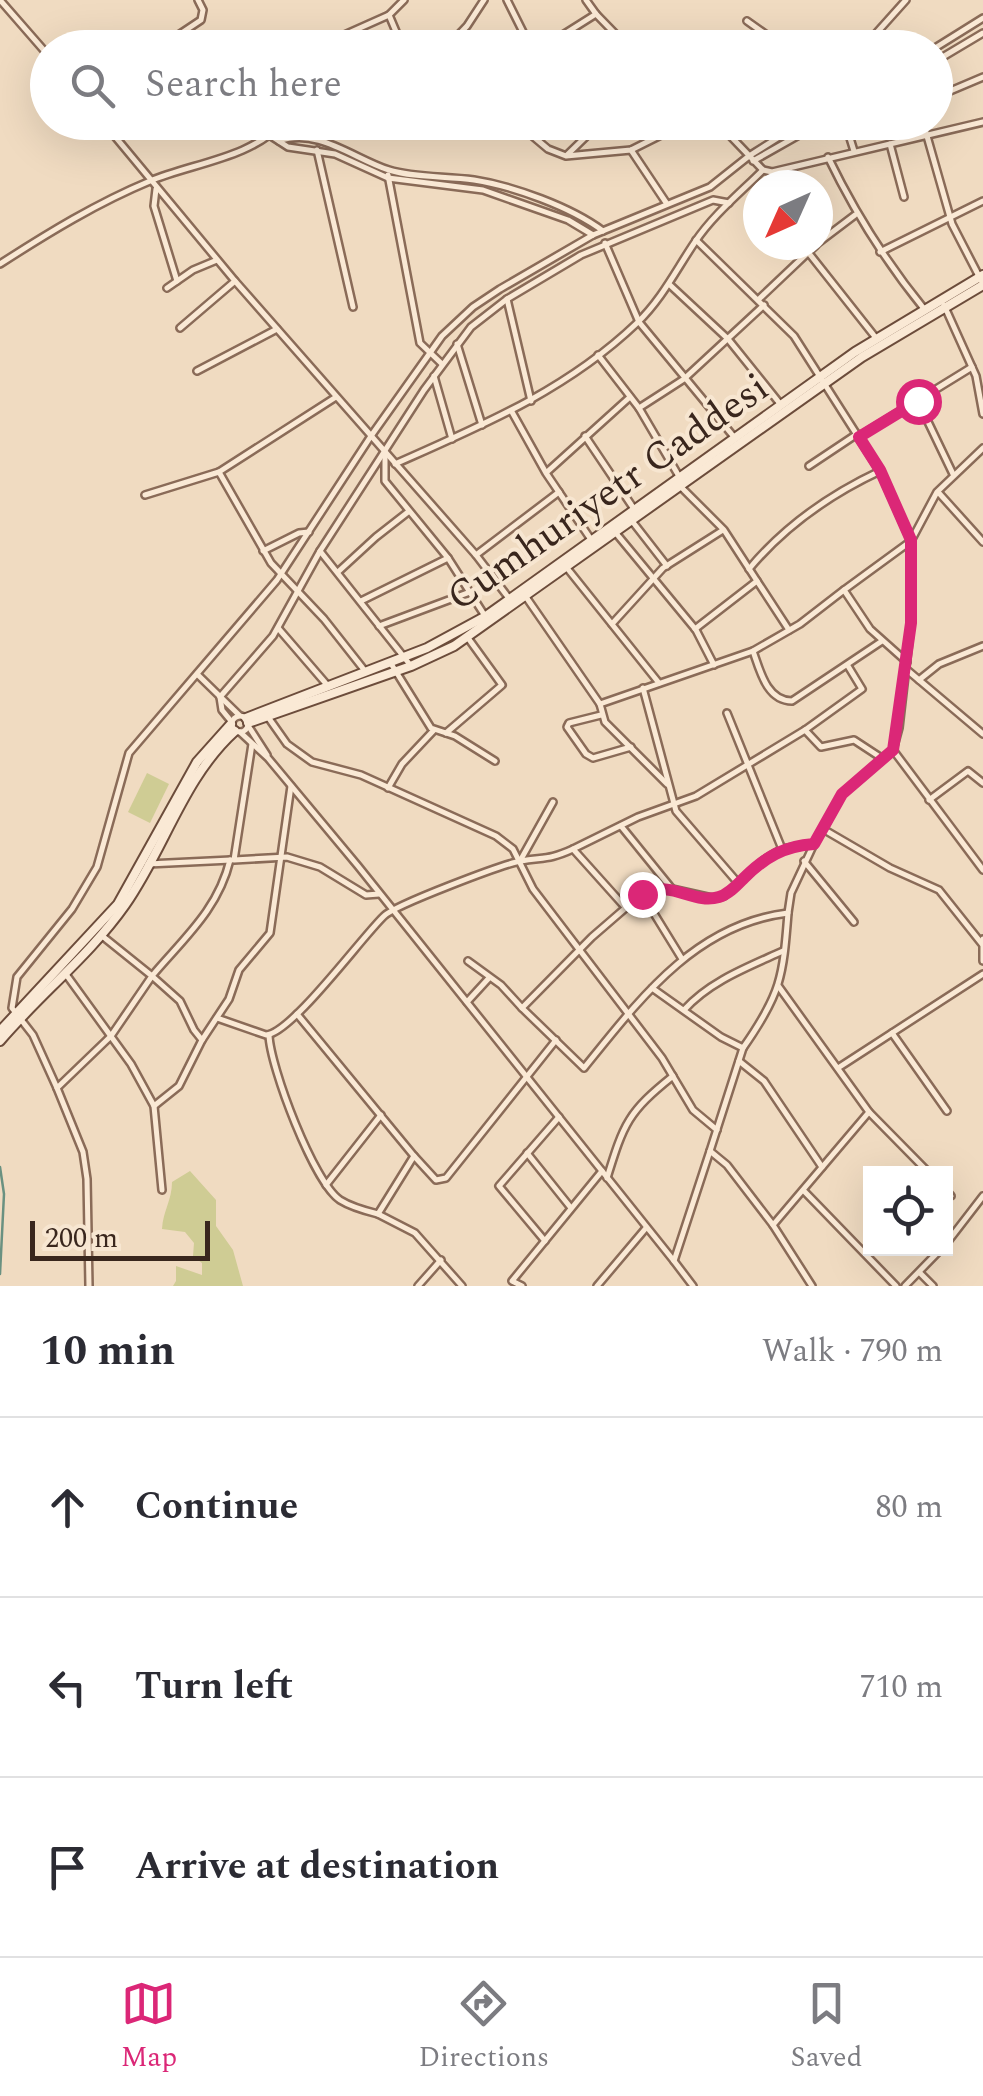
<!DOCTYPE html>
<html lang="en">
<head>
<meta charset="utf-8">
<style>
  :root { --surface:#fff; --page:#f7f7f7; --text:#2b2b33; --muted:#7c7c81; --line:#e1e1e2; --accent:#db2777 }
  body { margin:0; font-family:Spectral,serif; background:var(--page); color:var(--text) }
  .controls { position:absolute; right:30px; bottom:30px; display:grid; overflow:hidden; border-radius:0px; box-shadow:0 10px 40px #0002 }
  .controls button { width:90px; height:90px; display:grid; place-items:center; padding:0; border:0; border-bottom:2px solid var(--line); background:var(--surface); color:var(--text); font:50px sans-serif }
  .compass { position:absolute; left:743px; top:170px; width:90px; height:90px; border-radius:50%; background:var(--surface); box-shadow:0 10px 40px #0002; rotate:225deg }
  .scale { position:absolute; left:30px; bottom:25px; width:180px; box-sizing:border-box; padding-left:10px; border:5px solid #39261d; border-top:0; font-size:28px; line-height:35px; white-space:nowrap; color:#39261d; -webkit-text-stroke:8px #f7e6d1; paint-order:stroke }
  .stop { position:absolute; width:30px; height:30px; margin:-22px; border:8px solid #db2777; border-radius:50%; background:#fff }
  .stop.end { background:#db2777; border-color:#fff; box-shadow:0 2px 10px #0008 }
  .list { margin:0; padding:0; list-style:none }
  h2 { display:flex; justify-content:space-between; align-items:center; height:130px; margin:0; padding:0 40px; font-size:42px }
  h2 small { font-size:32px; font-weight:400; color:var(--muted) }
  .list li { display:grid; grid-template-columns:65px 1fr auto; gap:30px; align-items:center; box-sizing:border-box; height:180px; padding:0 40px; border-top:2px solid var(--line) }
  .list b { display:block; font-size:38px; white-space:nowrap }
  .list em { font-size:32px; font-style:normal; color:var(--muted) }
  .icon { flex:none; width:55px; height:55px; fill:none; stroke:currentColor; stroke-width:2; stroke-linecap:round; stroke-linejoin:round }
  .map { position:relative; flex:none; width:983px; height:1286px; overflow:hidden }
  .search { position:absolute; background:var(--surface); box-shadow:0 10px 40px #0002; left:30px; right:30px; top:30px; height:110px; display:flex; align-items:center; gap:25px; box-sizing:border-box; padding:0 35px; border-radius:55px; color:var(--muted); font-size:38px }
  .sheet { height:670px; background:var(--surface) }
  nav { display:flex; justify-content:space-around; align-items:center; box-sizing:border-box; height:140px; border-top:2px solid var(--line); background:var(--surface); font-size:28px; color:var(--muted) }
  nav a { display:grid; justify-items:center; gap:5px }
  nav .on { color:var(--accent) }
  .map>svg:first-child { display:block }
</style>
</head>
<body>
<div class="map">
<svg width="983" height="1286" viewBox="0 0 983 1286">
  <rect width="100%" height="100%" fill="#f0dbc1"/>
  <g fill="#cfcc94">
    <polygon points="147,773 169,784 150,823 128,812"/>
    <path d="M190 1171 216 1200V1226L233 1250 243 1286H173L176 1281V1266L202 1275V1263L193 1256 194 1243 185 1232 162 1229C163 1211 172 1200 172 1182Z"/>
  </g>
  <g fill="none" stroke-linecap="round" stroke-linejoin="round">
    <polyline stroke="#6a9181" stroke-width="2.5" points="0,1167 4,1194 0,1274"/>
    <defs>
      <g id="street">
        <polyline points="0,0 48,55"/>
        <polyline points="507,0 531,48"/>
        <polyline points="586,0 596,14 629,48"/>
        <polyline points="389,15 403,48"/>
        <polyline points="747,21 785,48"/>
        <polyline points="159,48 201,20 203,10 198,0"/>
        <polyline points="315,48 389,15 404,0"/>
        <polyline points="446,48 467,26 484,0"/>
        <polyline points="542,48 596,14"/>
        <polyline points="863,48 906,0"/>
        <polyline points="935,48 983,18"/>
        <polyline points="936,61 983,33"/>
        <polyline points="936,97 983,77"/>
        <polyline points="103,122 235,281 476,555 508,597"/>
        <polyline points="516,122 548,149 566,156 631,150 673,129"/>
        <polyline points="717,122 763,170 772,172 983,122"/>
        <polyline points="845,122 854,151"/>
        <polyline points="923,122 952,224 983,284"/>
        <polyline points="727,130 736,122"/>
        <polyline points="271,136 288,147 335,154 388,178 483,190 568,220 593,235"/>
        <path d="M279 141C318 127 354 159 389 170 415 178 446 176 474 180 513 186 571 207 603 231"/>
        <polyline points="890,144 904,197"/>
        <polyline points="317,150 353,307"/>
        <polyline points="631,150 667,204"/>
        <polyline points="567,155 601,122"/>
        <path d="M828 157C855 213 885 261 925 310"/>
        <polyline points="753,161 822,122"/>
        <polyline points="388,175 420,343 442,364"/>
        <polyline points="156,189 154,206 177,281"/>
        <polyline points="696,240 794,336 880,471 911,541 911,623 899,728 893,750 842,794 823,829 890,868 939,890 982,944"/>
        <polyline points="605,243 639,322 734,437"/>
        <polyline points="818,243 855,215"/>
        <polyline points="808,252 876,338"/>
        <polyline points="880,252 983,201"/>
        <path d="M0 264C48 233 97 203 150 181 193 163 252 158 283 122"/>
        <polyline points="670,285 728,339 781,405"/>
        <polyline points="167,288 193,270 217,260"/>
        <polyline points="507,299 531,401"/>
        <polyline points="758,300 816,245"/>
        <polyline points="944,305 976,376 983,414"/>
        <polyline points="180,328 235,281"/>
        <polyline points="457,344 482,425"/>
        <polyline points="598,355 639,408 680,478 680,486 724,530 757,581"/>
        <polyline points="197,371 277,329"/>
        <polyline points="434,376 452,439"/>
        <polyline points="336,397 219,472 271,563 324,619 365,671"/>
        <polyline points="918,401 953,474"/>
        <polyline points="639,408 684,379 764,305"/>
        <polyline points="512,412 546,473 592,541"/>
        <polyline points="585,436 634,509"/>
        <polyline points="860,436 972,367"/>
        <polyline points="385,455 385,481 448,558 485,616"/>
        <path d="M395 464C483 425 567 390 637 323 662 299 676 270 695 242 713 215 740 193 763 170"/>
        <polyline points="809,466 857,434"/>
        <polyline points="547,472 630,397"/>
        <polyline points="938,492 983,542"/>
        <polyline points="145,495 219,472"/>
        <polyline points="632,521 667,566"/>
        <polyline points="615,532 696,630 714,665"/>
        <polyline points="263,551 299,533 309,532"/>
        <polyline points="320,551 411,666"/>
        <polyline points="476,555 559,492"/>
        <polyline points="567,568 659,683"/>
        <path d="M749 569C784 527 831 494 880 471"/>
        <polyline points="339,571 376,537 408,512"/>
        <path d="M844 590 800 624 753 651C760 671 767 701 792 701L882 641"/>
        <polyline points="526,597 600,704 753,651"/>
        <polyline points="361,601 448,558"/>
        <polyline points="612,624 663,568 723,530"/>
        <polyline points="379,626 470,592"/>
        <polyline points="278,628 328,686"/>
        <polyline points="695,629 757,581 789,630"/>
        <polyline points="390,662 431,728 455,736 495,761"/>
        <polyline points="907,662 870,629 844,590 911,541 937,492 983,448"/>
        <polyline points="906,669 983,734"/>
        <polyline points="197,674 239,715"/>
        <polyline points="919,680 939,664 983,646"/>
        <polyline points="643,688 676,811 738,883"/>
        <polyline points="220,697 273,636 320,551 424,390 471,327 507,299 581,255 713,200 729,203"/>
        <polyline points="220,697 222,710 231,721"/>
        <polyline points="600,704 605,722 667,784"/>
        <polyline points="727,713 782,849 813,844 823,829"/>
        <polyline points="601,715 569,723 567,727 586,754 593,758 631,747"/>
        <circle cx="240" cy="724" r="8"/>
        <polyline points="268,717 287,744 312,762 361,775 496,836 513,849 533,889 662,1058 693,1110 717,1130"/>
        <polyline points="249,727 267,755"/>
        <polyline points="805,730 821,747 854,740 883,759"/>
        <polyline points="240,732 268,758 358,866 674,1261 710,1151"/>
        <polyline points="446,733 502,685 468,638"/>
        <polyline points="252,744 234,860 287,857 320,867 366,895 379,894"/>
        <polyline points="893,750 983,870"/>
        <polyline points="388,788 402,764 434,730"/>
        <polyline points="929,800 968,771 983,783"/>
        <polyline points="621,826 672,889"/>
        <polyline points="520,861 553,802"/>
        <polyline points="804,861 854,922"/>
        <polyline points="148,864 231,860"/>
        <polyline points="642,894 682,959"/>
        <polyline points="625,907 573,849 638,817 696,796 805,730 862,689 848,666"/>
        <polyline points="788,913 791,893 813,846"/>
        <polyline points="101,935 152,976 111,1036 57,1088 33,1035 12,1008 17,977 72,909 97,867 129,753 277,580 371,436 442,336 473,307 500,289 593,235 710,187 749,156 803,122"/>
        <polyline points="983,939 983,961"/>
        <polyline points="468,961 501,985 522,1008"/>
        <polyline points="65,973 131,1064 154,1106 162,1190"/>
        <path d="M652 988 721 1037 743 1048C781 994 783 977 788 913 695 924 639 1000 584 1068L522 1008 592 937 644 892 672 889 712 898 724 896 764 860 782 849"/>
        <polyline points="467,1002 489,978"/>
        <path d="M684 1010C710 981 748 967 783 951"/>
        <path d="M217 1018 266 1035C292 1033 361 938 384 916 395 905 503 864 521 861 544 857 549 860 573 849"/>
        <polyline points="892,1033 947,1111"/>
        <path d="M269 1035C270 1067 314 1183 340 1200 351 1207 366 1211 378 1214L414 1156 297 1014"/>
        <path d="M202 1040 194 1030 180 1001 152 976C183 939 218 910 230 860"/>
        <polyline points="743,1048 710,1151 727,1165 773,1225 869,1112 779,987"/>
        <polyline points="739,1061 764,1081 822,1167"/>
        <polyline points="838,1068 983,974"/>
        <polyline points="57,1088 83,1152 87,1179 89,1286"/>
        <polyline points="154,1106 179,1086 202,1040 229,999 239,970 270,933 291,786"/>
        <polyline points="869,1112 930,1174"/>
        <polyline points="527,1153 571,1208"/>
        <polyline points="414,1156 436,1180 446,1178 556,1040"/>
        <path d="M607 1178C624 1123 628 1112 673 1076"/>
        <polyline points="326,1185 381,1115"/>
        <polyline points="946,1190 951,1196"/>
        <polyline points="804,1191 896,1286"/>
        <polyline points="378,1214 415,1233 462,1286"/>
        <polyline points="773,1225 812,1286"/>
        <polyline points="545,1241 499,1186 559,1117"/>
        <polyline points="946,1244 983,1196"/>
        <polyline points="674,1261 693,1286"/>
        <polyline points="920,1273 933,1286"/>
        <polyline points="418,1286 441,1260"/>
        <polyline points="522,1286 512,1281 602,1171"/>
        <polyline points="597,1286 646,1228"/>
        <polyline points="905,1286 942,1248"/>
      </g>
      <g id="secondary">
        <polyline points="246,718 427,648 486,616 855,352 983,275"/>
        <polyline points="248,723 411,666 454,646 862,357 983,285"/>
        <polyline points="0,1031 118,904 197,762 231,724"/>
        <path d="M0 1041C40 994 90 955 125 905 165 848 183 778 235 731"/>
      </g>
    </defs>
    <use href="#street" stroke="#8a6b58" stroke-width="10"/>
    <use href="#secondary" stroke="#6c4c3b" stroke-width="12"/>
    <use href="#street" stroke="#fae9d5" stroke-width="5"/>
    <use href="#secondary" stroke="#fae9d5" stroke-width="8"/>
  </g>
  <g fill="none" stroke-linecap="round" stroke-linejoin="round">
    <path stroke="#db2777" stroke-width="12" d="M642 894C672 879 693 905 719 897 729 894 737 885 744 878 765 857 784 846 814 844L842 794 893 750 911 623V540L880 470 859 437 918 401"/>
  </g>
  <g text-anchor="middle" stroke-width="8" stroke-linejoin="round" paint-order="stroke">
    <g font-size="40" fill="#39261d" stroke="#f7e6d1">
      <text transform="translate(607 491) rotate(-35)" y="14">Cumhuriyetr Caddesi</text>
    </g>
  </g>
</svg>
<div class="controls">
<button><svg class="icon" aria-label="locate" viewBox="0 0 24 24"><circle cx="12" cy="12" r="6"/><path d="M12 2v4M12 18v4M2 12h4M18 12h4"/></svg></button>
</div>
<svg class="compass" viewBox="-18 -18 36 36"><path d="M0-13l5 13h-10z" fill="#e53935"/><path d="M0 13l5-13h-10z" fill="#7c7c81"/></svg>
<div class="scale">200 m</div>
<div class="stop" style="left:918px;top:401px"></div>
<div class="stop end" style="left:642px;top:894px"></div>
<div class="search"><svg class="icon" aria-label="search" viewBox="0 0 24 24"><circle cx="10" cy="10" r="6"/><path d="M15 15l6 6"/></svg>Search here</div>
</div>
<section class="sheet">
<h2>10 min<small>Walk · 790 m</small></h2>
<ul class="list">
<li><svg class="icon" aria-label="ahead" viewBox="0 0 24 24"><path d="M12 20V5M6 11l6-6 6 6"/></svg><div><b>Continue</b></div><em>80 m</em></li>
<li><svg class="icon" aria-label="left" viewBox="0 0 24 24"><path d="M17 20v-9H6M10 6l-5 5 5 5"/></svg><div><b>Turn left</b></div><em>710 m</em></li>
<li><svg class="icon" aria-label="arrive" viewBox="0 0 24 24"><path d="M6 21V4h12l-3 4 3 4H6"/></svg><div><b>Arrive at destination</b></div></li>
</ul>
</section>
<nav>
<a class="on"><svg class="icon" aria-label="map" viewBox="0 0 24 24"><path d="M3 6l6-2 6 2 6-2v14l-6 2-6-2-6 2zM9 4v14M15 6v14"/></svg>Map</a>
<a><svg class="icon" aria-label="directions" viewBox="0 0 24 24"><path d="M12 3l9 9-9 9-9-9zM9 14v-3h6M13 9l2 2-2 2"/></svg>Directions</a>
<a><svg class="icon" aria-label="saved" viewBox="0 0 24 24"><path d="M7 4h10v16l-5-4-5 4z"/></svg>Saved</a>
</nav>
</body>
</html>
